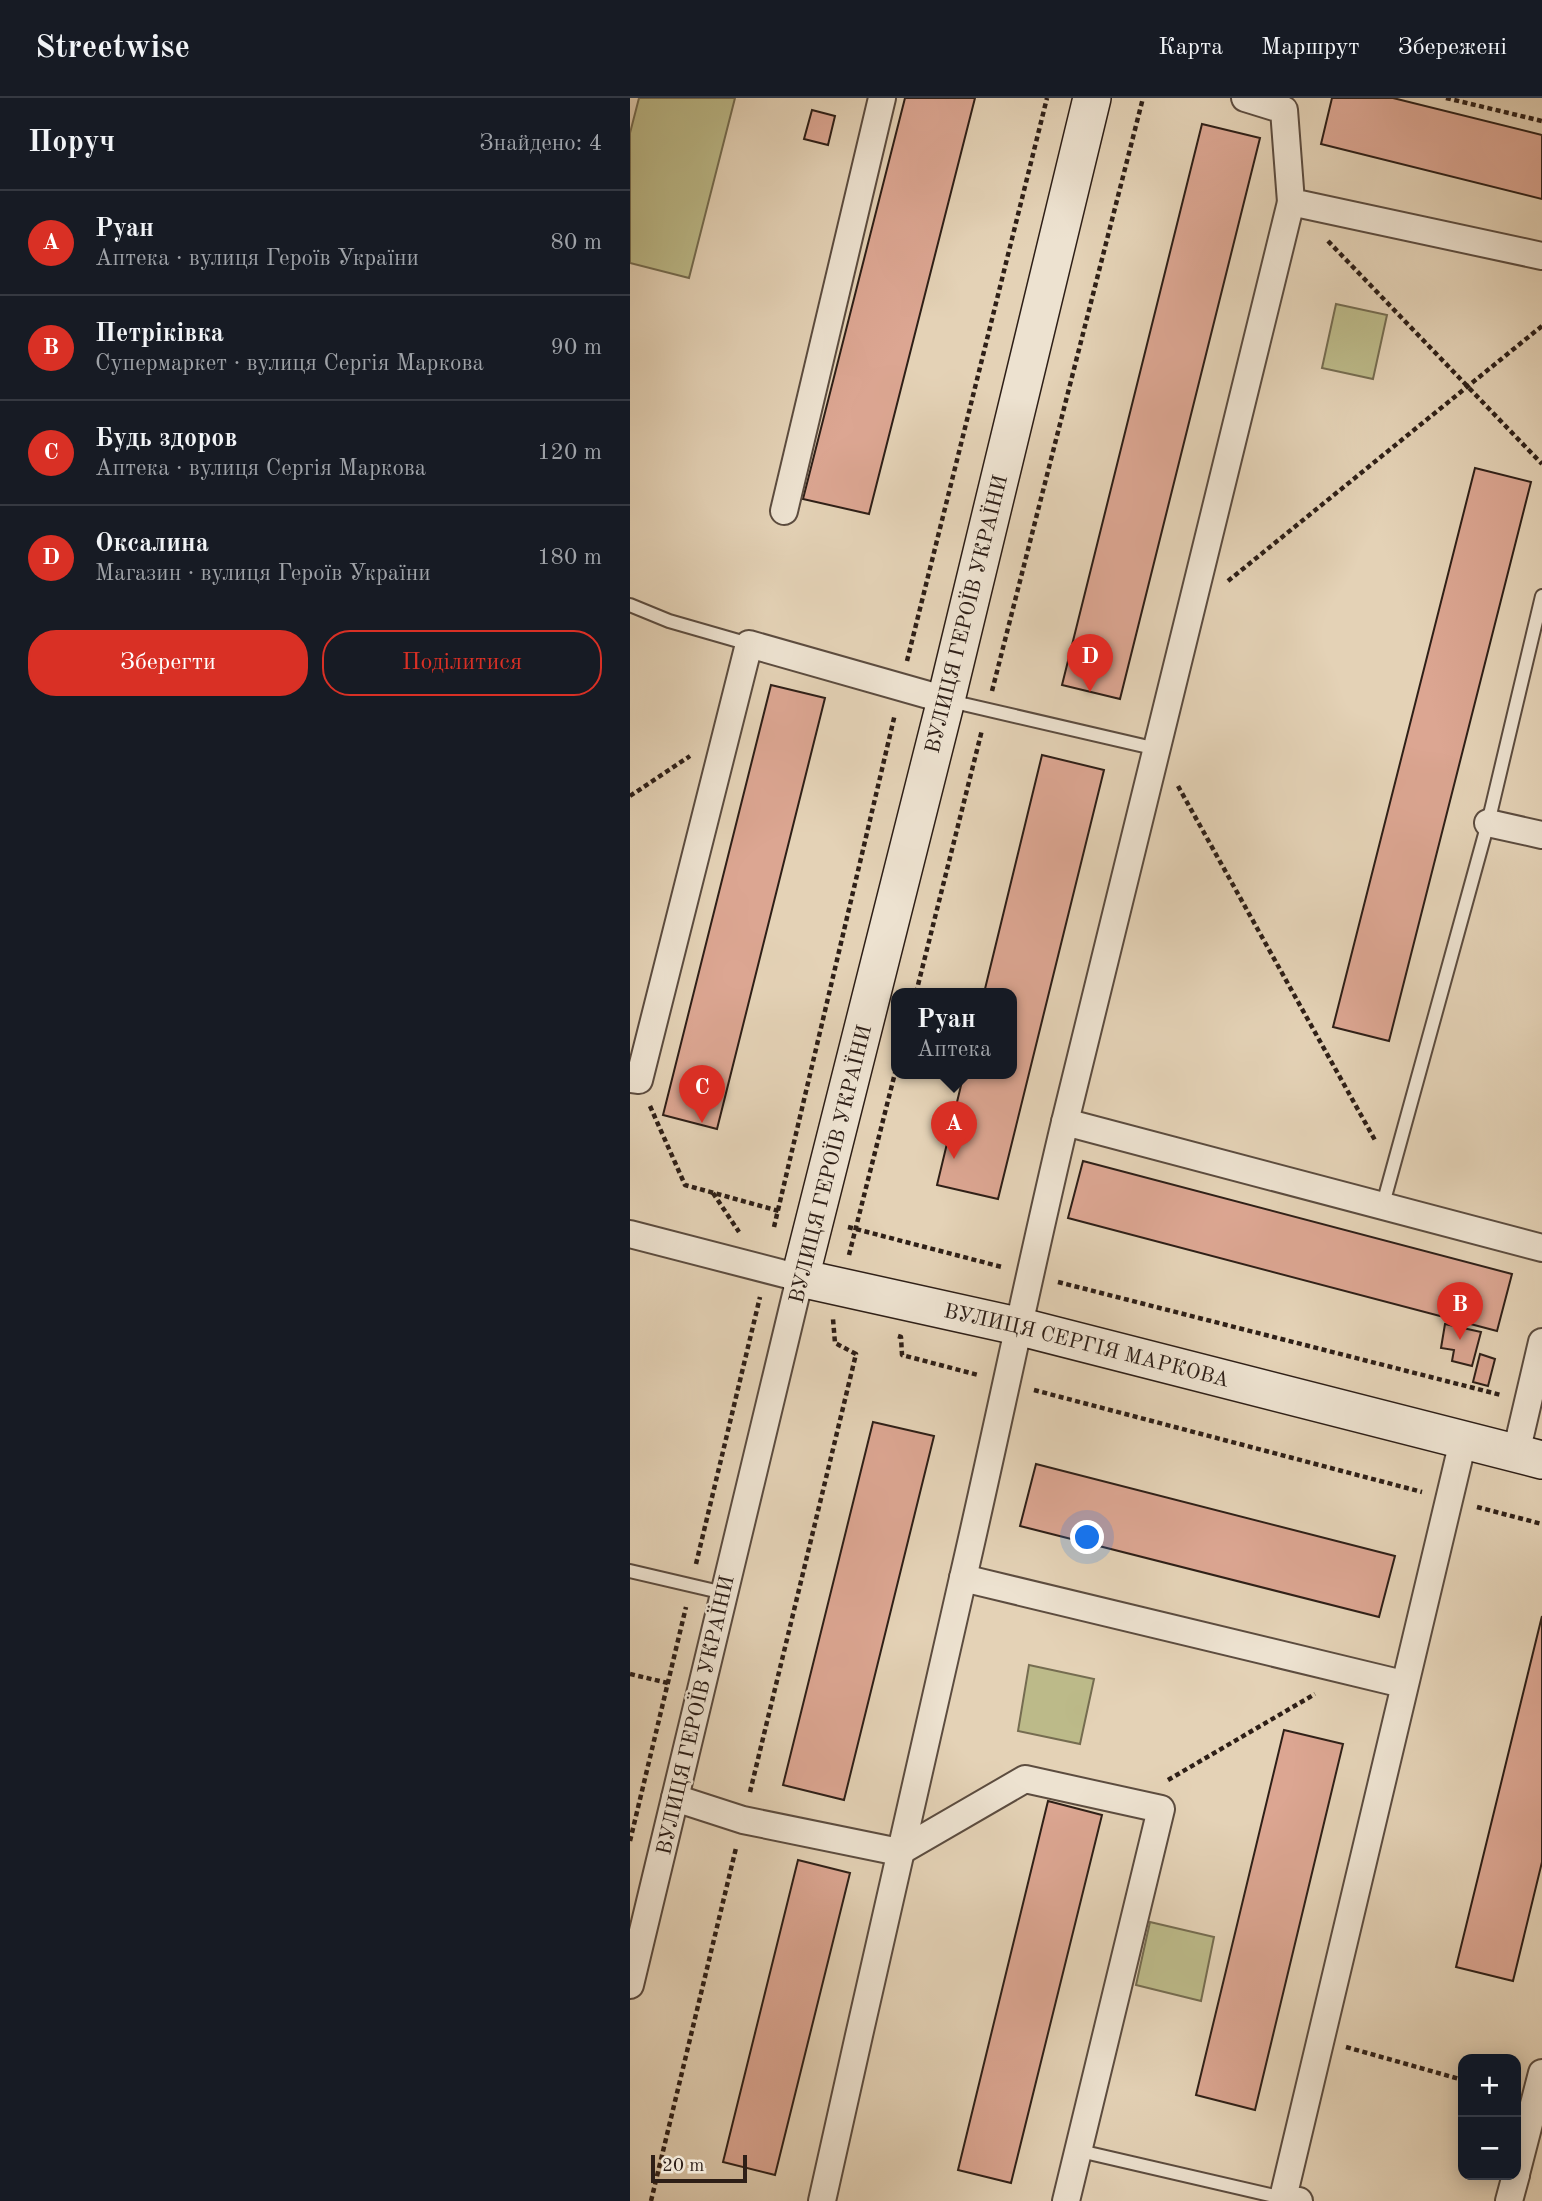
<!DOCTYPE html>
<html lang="uk">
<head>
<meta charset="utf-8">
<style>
  :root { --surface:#171b24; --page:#242831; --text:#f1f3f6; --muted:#9ea1a6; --line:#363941; --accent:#d93025 }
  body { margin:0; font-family:"Old Standard TT",serif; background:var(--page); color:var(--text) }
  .controls { position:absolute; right:21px; bottom:21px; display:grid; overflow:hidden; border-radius:14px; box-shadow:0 4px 18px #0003 }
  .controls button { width:63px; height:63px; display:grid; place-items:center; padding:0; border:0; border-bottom:2px solid var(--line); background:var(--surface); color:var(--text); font:35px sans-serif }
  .scale { position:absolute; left:21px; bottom:18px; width:96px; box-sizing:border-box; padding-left:7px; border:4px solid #2e1f17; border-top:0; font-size:19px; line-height:24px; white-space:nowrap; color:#2e1f17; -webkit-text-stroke:5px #ede2d0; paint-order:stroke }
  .you { position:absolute; left:458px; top:1440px; width:24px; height:24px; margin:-18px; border:5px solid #fff; border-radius:50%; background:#1a73e8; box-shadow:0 0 0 10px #1a73e833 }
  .badge { display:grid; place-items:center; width:46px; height:46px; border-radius:50%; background:var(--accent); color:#fff; font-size:23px; font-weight:700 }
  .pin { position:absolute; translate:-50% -58px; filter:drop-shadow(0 2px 4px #0008) }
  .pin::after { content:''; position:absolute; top:37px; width:24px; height:21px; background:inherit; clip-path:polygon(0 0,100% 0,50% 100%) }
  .popup { position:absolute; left:261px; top:890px; width:126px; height:91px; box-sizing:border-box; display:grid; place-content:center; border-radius:14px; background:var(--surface); filter:drop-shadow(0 2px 5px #0005); font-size:23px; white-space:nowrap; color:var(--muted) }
  .popup b { font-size:26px; color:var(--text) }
  .popup::after { content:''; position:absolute; left:50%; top:100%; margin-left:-14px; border:14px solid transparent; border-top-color:var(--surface) }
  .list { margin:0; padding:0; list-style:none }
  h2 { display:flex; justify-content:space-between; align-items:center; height:91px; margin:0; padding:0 28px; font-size:30px }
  h2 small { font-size:23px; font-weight:400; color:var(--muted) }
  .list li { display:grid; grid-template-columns:46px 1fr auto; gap:21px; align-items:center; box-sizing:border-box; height:105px; padding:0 28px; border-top:2px solid var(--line) }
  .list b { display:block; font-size:26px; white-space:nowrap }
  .list p { margin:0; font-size:23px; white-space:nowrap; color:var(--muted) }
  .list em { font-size:23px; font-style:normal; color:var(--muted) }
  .actions { display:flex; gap:14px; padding:21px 28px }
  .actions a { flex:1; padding:16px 0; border:2px solid var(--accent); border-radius:28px; text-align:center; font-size:24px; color:var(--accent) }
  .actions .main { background:var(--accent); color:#fff }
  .map { position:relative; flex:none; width:912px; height:2103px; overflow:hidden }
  header { display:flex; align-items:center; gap:42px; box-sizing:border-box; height:98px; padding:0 35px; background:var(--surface); border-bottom:2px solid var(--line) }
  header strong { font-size:33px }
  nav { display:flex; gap:38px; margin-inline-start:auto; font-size:24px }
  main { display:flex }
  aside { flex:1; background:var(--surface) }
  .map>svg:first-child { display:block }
</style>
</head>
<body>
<header>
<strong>Streetwise</strong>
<nav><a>Карта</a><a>Маршрут</a><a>Збережені</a></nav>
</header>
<main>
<aside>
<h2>Поруч<small>Знайдено: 4</small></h2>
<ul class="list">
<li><span class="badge">A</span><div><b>Руан</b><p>Аптека · вулиця Героїв України</p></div><em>80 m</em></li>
<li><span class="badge">B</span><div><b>Петріківка</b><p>Супермаркет · вулиця Сергія Маркова</p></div><em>90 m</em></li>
<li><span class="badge">C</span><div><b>Будь здоров</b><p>Аптека · вулиця Сергія Маркова</p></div><em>120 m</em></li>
<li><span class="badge">D</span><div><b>Оксалина</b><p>Магазин · вулиця Героїв України</p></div><em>180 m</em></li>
</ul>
<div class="actions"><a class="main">Зберегти</a><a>Поділитися</a></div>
</aside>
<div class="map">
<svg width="912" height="2103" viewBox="0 0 912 2103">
  <rect width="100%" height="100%" fill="#e4d2b6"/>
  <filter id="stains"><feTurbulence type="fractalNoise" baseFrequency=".00286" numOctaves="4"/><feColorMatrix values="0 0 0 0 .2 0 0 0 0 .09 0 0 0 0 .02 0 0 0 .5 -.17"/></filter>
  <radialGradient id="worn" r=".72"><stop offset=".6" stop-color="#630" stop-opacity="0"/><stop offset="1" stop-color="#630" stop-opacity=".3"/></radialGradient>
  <g fill="#bcba89" stroke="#756c50" stroke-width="2">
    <polygon points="9,0 105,0 59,180 0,165 0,35"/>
    <polygon points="706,206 757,217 743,281 692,270"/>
    <polygon points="399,1567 464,1581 450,1646 388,1633"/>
    <polygon points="520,1824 584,1839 571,1903 506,1887"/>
  </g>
  <g fill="#dca692" stroke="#2e1f17" stroke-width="2">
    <polygon points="275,0 345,0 239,416 173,401"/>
    <polygon points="702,0 763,0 912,37 912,101 691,46"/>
    <polygon points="182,12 205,18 198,47 174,41"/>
    <polygon points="572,26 630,40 490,601 432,587"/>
    <polygon points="845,370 901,384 759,943 703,929"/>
    <polygon points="141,587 195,600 87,1031 33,1017"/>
    <polygon points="412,657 474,672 368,1101 307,1087 334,975 382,975 382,895 354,895"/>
    <polygon points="453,1063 882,1176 867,1233 438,1120"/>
    <polygon points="815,1226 851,1234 842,1268 822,1263 824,1252 811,1250"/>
    <polygon points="850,1256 865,1261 858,1288 843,1284"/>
    <polygon points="243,1324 304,1338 214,1702 153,1687"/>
    <polygon points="406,1366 765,1458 749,1519 390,1428"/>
    <polygon points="912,1518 912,1764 883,1883 826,1869"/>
    <polygon points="654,1632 713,1646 625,2012 566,1997"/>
    <polygon points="418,1703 472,1717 381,2085 328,2072"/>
    <polygon points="168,1762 220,1775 145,2077 93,2064"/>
  </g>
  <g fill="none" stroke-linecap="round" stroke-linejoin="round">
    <defs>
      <g id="lane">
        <polyline points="0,507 39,523 119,546"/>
        <polyline points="320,603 527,651"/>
        <polyline points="753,1106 858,725 912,498"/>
        <polyline points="0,1473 94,1495"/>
        <polyline points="450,2053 653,2100"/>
      </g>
      <g id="street">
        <polyline points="615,0 654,12 661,104 912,158"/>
        <polyline points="154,413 252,0"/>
        <polyline points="858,725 912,737"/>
        <polyline points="0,981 9,982 119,546 316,602"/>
        <polyline points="435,1024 661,104"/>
        <polyline points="0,1136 170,1180 0,1887"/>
        <polyline points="886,1355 912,1244"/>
        <polyline points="333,1480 773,1586"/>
        <polyline points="45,1700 113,1722 269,1754 395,1681 531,1711 436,2103"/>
        <polyline points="886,2076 912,1975"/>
        <path d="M192 2103C238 1895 286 1687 333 1480 368 1328 399 1175 435 1024L912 1150"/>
        <polyline points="669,2103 653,2100 833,1343"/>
        <polyline points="879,2103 886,2077"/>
      </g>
      <g id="secondary">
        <path id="s1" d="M462 0 316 602 170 1180 387 1228 912 1362"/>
      </g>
    </defs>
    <use href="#lane" stroke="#5c4c3f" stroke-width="16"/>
    <use href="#street" stroke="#5c4c3f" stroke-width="30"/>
    <use href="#secondary" stroke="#2e1f17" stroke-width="40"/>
    <g stroke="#2e1f17" stroke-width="4.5" stroke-dasharray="5 3.5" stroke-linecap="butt">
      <polyline points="816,0 912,23"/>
      <polyline points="698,143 912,366"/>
      <polyline points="598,483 912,228"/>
      <polyline points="277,563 417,0"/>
      <polyline points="362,593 513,0"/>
      <polyline points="548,688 746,1044"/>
      <polyline points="0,698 60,658"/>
      <polyline points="286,895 352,632"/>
      <polyline points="20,1008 55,1087 149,1113"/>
      <polyline points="83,1095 109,1134"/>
      <polyline points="144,1129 265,616"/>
      <polyline points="218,1129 372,1169"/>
      <polyline points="219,1157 266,971"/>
      <polyline points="428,1184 871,1297"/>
      <polyline points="268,1238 271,1239 272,1257 348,1277"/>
      <polyline points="404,1292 792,1394"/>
      <polyline points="847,1409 912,1426"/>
      <polyline points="66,1466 130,1199"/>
      <polyline points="0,1576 38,1585"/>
      <polyline points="538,1682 685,1596"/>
      <polyline points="120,1694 226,1256 205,1245 203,1221"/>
      <polyline points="0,1743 56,1509"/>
      <polyline points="716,1949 833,1982"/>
      <polyline points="21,2103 106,1750"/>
    </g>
    <use href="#lane" stroke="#ede2d0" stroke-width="12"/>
    <use href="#street" stroke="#ede2d0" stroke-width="26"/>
    <use href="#secondary" stroke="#ede2d0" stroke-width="37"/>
  </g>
  <g text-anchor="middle" stroke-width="5" stroke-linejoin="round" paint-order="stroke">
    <g font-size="21" fill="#2e1f17" stroke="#ede2d0">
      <text transform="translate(336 516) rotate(-76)" y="7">ВУЛИЦЯ ГЕРОЇВ УКРАЇНИ</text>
      <text transform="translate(200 1066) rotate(-76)" y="7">ВУЛИЦЯ ГЕРОЇВ УКРАЇНИ</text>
      <text dy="7" stroke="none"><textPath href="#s1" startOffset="1510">ВУЛИЦЯ СЕРГІЯ МАРКОВА</textPath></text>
      <text transform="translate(65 1617) rotate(-77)" y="7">ВУЛИЦЯ ГЕРОЇВ УКРАЇНИ</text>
    </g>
  </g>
  <rect width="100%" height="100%" filter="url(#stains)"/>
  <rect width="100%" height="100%" fill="url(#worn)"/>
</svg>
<div class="controls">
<button>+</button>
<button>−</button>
</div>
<div class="scale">20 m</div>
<div class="you"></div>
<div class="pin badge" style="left:324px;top:1061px">A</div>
<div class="popup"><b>Руан</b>Аптека</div>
<div class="pin badge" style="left:830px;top:1242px">B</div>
<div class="pin badge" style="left:72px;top:1025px">C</div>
<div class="pin badge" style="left:460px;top:594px">D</div>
</div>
</main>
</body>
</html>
